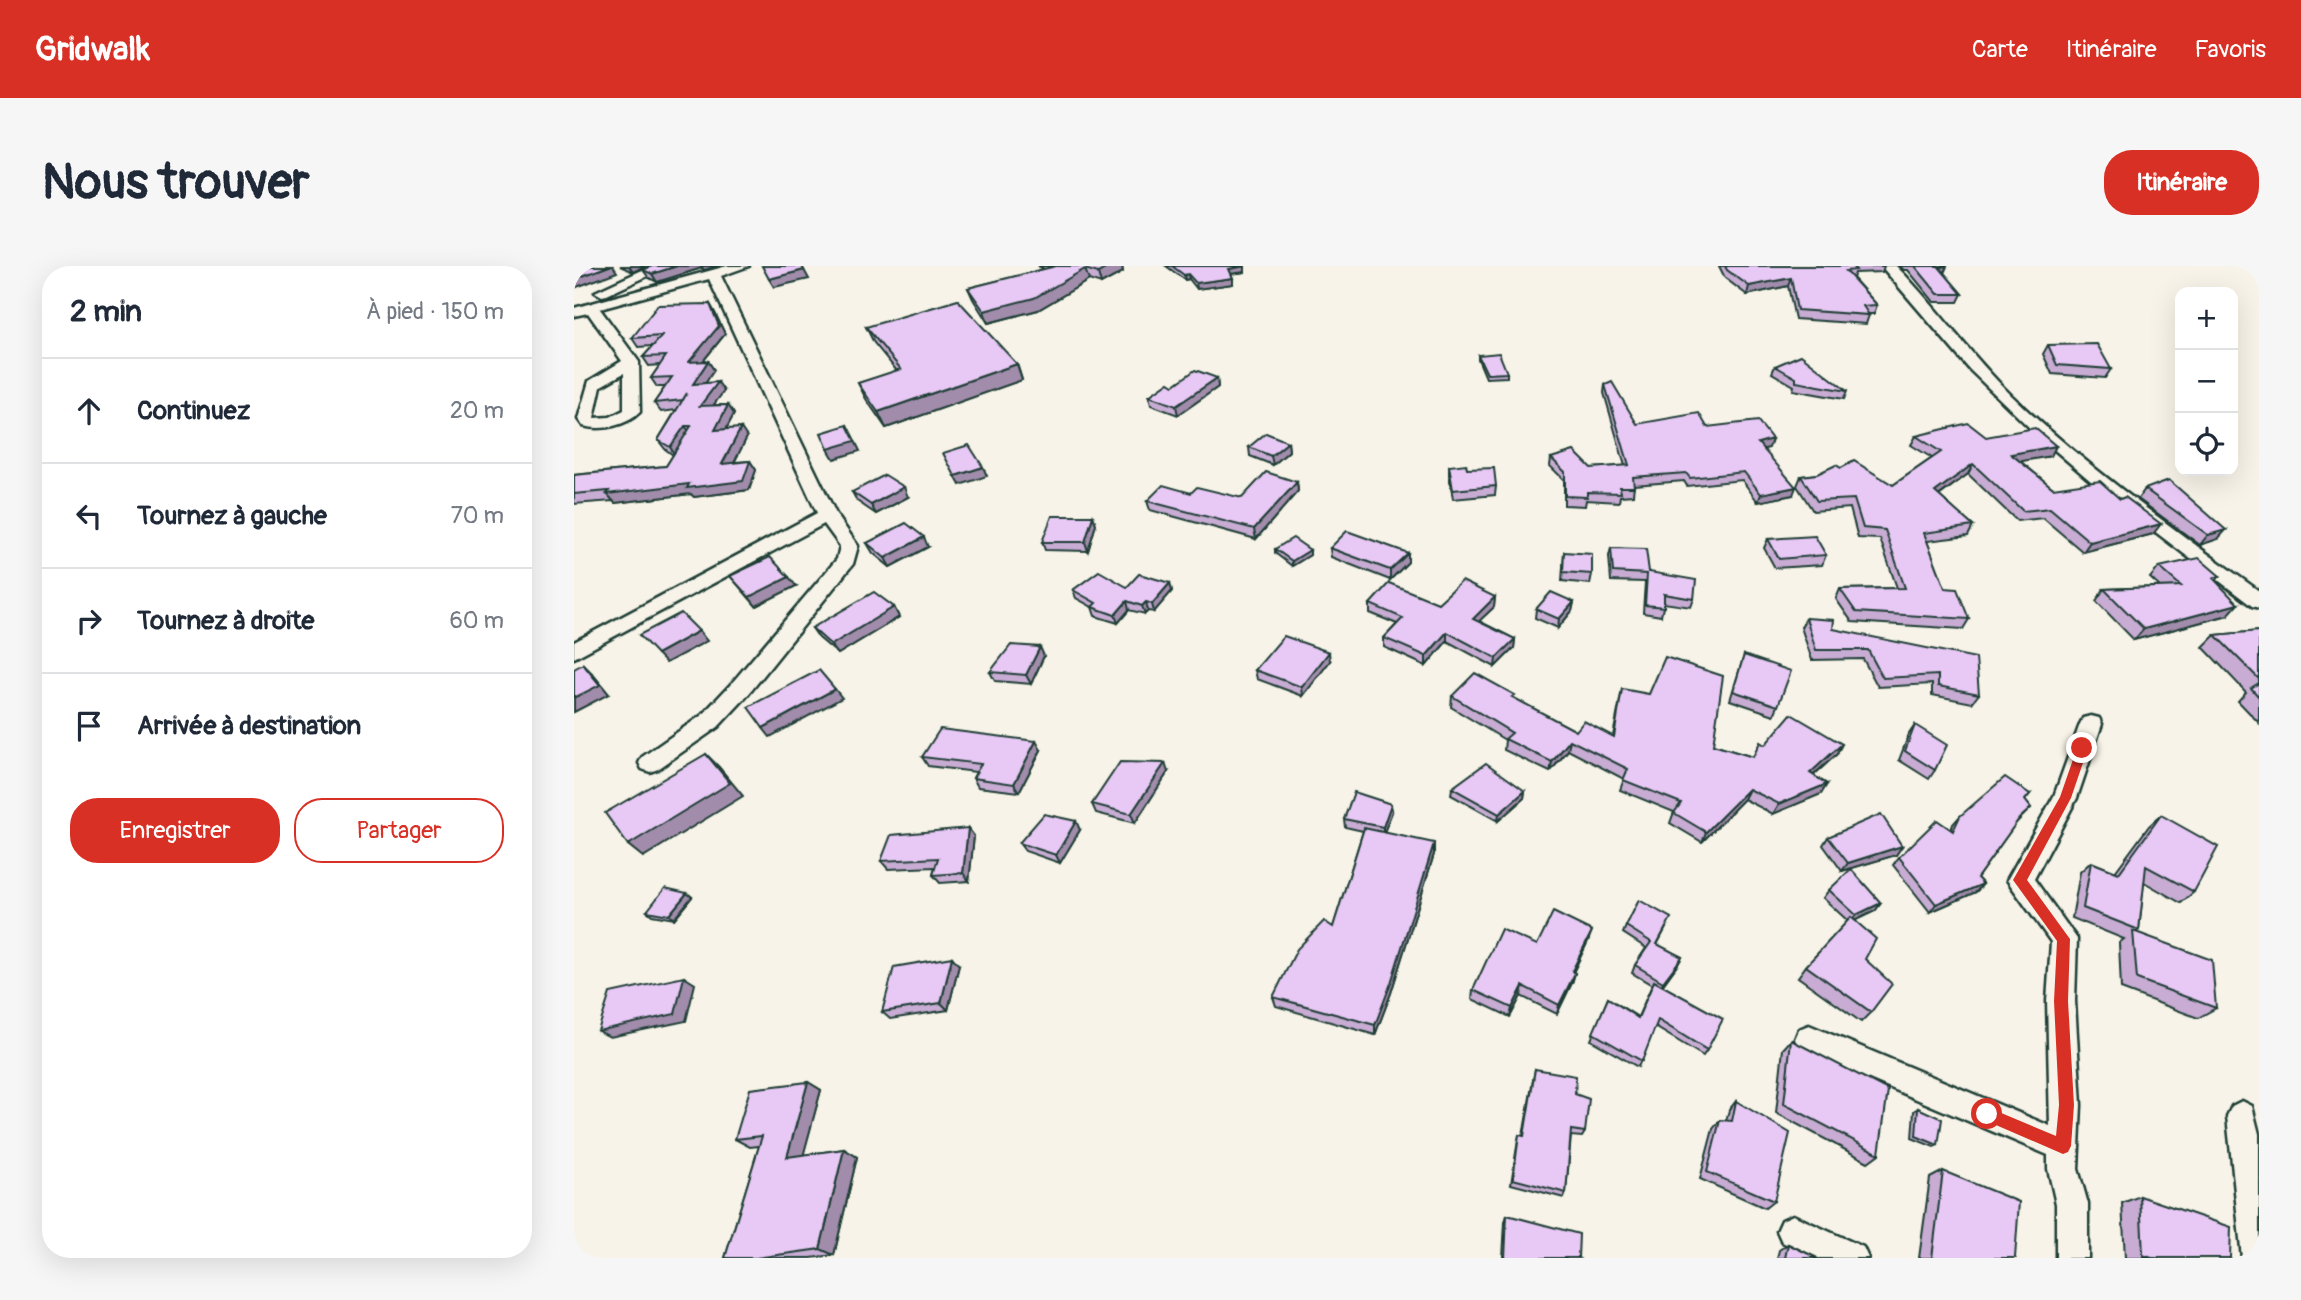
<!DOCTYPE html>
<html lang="fr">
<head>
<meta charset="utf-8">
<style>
  :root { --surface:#fff; --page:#f6f6f7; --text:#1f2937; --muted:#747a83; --line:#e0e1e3; --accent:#d93025 }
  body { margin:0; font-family:Pangolin,sans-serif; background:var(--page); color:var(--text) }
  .controls { position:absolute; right:21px; top:21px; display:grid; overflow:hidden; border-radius:14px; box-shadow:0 7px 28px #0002 }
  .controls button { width:63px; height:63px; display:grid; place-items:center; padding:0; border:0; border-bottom:2px solid var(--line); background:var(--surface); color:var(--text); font:35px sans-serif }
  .stop { position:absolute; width:21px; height:21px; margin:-16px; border:5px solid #d93025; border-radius:50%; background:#fff }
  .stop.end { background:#d93025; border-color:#fff; box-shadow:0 2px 7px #0008 }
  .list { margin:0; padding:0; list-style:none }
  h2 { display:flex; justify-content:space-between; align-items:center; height:91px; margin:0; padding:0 28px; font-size:30px }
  h2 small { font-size:23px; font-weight:400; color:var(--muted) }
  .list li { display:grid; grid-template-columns:46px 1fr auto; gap:21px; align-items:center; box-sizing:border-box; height:105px; padding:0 28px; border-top:2px solid var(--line) }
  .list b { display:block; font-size:26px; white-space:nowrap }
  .list em { font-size:23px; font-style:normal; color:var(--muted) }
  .actions { display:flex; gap:14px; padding:21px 28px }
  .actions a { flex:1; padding:16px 0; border:2px solid var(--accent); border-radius:28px; text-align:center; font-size:24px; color:var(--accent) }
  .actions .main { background:var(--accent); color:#fff }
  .icon { flex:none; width:38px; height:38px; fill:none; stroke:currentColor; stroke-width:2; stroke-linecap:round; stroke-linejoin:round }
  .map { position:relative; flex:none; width:1685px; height:992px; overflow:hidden; border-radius:28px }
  header { display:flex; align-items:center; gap:42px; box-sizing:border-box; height:98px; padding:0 35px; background:var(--accent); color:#fff }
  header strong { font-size:33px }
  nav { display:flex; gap:38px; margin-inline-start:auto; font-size:24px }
  .intro { display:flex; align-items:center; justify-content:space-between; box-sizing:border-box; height:168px; padding:0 42px }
  h1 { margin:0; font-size:49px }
  .button { padding:18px 32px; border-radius:28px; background:var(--accent); color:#fff; font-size:24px; font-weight:700 }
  main { display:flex; gap:42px; padding:0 42px }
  aside { flex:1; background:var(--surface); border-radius:28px; box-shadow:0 7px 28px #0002 }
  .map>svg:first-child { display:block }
</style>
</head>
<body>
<header>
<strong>Gridwalk</strong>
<nav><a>Carte</a><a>Itinéraire</a><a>Favoris</a></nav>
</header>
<div class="intro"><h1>Nous trouver</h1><a class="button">Itinéraire</a></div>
<main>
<aside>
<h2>2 min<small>À pied · 150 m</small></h2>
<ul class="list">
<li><svg class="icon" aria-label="ahead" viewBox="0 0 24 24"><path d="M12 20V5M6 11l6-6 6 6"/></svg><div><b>Continuez</b></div><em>20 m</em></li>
<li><svg class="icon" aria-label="left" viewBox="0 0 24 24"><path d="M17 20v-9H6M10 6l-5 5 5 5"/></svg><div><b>Tournez à gauche</b></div><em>70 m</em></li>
<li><svg class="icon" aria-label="right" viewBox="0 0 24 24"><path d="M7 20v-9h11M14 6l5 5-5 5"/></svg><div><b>Tournez à droite</b></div><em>60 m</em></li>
<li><svg class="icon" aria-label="arrive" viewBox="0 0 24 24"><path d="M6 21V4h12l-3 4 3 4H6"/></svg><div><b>Arrivée à destination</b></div></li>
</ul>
<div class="actions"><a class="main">Enregistrer</a><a>Partager</a></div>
</aside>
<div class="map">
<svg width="1685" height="992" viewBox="0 0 1685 992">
  <rect width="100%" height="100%" fill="#f7f3e8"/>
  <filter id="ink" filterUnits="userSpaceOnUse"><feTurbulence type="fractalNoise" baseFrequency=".0143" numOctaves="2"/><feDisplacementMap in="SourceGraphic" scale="14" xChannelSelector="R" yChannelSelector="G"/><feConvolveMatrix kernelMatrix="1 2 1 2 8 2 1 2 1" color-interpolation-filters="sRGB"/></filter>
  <g filter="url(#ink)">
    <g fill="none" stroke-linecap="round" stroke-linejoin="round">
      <defs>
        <g id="minor">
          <polygon points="77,0 95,0 33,29 28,30 21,26"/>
          <path d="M153 0H175L147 10 262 248 284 280 279 298 173 430 144 461 84 503 76 506 68 503 65 497 68 491 128 449 157 418 263 293 266 280 250 258 0 392V376L243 247 135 13 26 43 65 96 66 146C52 160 28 165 9 160L4 153 15 115 48 95 14 47 0 50V42ZM50 107V144L36 151 20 152 27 120Z"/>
          <path d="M1307 0H1322L1331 9C1367 48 1399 91 1437 129 1513 202 1600 263 1685 325V342L1678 340 1532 228 1462 168 1396 104Z"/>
          <polygon points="1517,450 1525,452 1528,458 1503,532 1460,613 1503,673 1501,735 1507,839 1504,903 1514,938 1514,992 1482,992 1482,938 1474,903 1474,889 1225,783 1221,773 1225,763 1235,759 1476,860 1473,735 1477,676 1433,614 1480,530 1506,458 1509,452"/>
          <polygon points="1668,835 1678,840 1685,868 1685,992 1668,992 1653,850 1658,840"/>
          <polygon points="1219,949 1289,981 1294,992 1242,992 1208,976 1203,965 1208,954"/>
        </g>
      </defs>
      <use href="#minor" stroke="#1f3d34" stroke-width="5"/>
      <use href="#minor" fill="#f7f3e8" fill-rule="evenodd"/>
    </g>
    <g fill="#c8acd3" stroke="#1f3d34" stroke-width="2">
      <polygon points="46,0 71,0 59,6"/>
      <polygon points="78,0 145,0 130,4 128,2 83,16 75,12 69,4"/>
      <polygon points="464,0 548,0 549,6 527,18 515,14 464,44 414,57 399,33 394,22 470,3"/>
      <polygon points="592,0 670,0 671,6 657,8 659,18 623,23 615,13 611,14"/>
      <polygon points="1145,0 1310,0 1308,6 1281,7 1279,12 1303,39 1300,48 1294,48 1295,49 1292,58 1221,53 1214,20 1173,29 1151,12"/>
      <polygon points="1325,0 1373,0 1370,7 1388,28 1384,36 1360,36 1334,4 1330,4"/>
      <polygon points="136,38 141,47 151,68 129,95 134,95 140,104 131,117 150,125 139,139 154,139 160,148 152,163 173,171 160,196 176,195 182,204 175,224 120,231 117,228 41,237 39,235 0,238 0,209 92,200 99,189 91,183 84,174 102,144 87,146 80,137 91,121 83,121 77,112 86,99 75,100 69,91 79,80 64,81 58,72"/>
      <polygon points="292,61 443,98 448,114 312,162 292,133 284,117 323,105 300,77"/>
      <polygon points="1474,79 1537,103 1531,112 1478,108 1469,88"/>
      <polygon points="904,89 933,107 933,111 912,112 904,93"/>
      <polygon points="1201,100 1273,125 1270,133 1219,124 1220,120 1198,107"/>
      <polygon points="643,112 644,121 604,149 577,139 575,130 600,119"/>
      <polygon points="1031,119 1063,158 1133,161 1195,182 1189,183 1219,229 1184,236 1168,214 1113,220 1110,215 1060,219 1059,229 1046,230 1045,236 1012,234 1011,240 990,239 990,214 976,200 977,192 1017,202 1051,200 1030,127"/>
      <polygon points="1342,170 1412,171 1477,190 1446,195 1479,222 1579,268 1509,286 1469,252 1443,255 1394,208 1365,230 1399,260 1394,270 1353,275 1371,322 1395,353 1389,363 1278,356 1262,333 1266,323 1323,322 1306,273 1284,272 1276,242 1239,245 1223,220 1227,210 1243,208 1267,202 1319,219 1358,192 1337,179"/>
      <polygon points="714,176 715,185 699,199 676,190 675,181"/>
      <polygon points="875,200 922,220 921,229 879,233 875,209"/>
      <polygon points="723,216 724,225 682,273 576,244 573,235 617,227 668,232"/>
      <polygon points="1571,223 1644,273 1626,279 1564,233"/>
      <polygon points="278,226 334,231 302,248 283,235"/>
      <polygon points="519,250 522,258 514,285 471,284 468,276"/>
      <polygon points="1194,273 1252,289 1248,299 1201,302 1190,282"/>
      <polygon points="293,277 354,281 316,301 299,287"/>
      <polygon points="756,282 834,287 834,296 816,314 757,291"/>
      <polygon points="1037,282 1120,333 1117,341 1090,337 1087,350 1069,347 1071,316 1037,315 1035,290"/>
      <polygon points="701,283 736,284 736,289 718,300 701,287"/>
      <polygon points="990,286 1018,308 1016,318 988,315"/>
      <polygon points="1585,301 1646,310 1642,315 1654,349 1560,374 1522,335 1530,323 1586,321 1576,312"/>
      <polygon points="156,310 222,320 182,340"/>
      <polygon points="596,317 598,325 580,346 574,345 571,348 555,344 544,357 521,350 518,341 502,332 499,324 553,321"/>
      <polygon points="921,331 920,341 905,355 941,373 940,382 921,401 873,375 852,400 810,381 810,372 823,358 796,347 796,338 864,337"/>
      <polygon points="1000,336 998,345 984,362 961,352 962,343"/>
      <polygon points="320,341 325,351 264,388 245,372 238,362"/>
      <polygon points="1232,352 1259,363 1405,428 1398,437 1358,429 1358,418 1304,421 1289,393 1238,394 1227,361"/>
      <polygon points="1685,365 1685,457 1664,435 1672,426 1629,381 1641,369"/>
      <polygon points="1170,389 1204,440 1200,449 1156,434"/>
      <polygon points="470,390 457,418 421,415 416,406"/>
      <polygon points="756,395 729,430 683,413 681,404"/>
      <polygon points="1048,423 1139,479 1179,491 1191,479 1263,488 1239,510 1253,518 1247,528 1199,548 1170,533 1128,576 1096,557 1100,546 1046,524 1050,513 994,484 976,506 930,484 931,474 877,441 878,430 940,432 1002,465 1039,470"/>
      <polygon points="1341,459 1361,504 1355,513 1325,494 1335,468"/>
      <polygon points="467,484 445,526 404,521 399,512 402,506 354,500 348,491"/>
      <polygon points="594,506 561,557 522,547 518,538"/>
      <polygon points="878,522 951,525 950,532 924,555 877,529"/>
      <polygon points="1456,528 1451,534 1457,542 1442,557 1403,612 1409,618 1402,626 1356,646 1319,599 1325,591 1377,564 1379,558 1386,550"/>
      <polygon points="818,546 810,566 860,588 817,727 801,769 702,740 699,731 759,661 789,565 771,561 770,553"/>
      <polygon points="1587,549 1620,626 1607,637 1570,616 1565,664 1562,666 1642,742 1624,752 1547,723 1545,677 1550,673 1498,652 1506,606 1517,596 1541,606 1575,560"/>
      <polygon points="394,562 400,570 395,615 366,617 359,609 361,601 314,603 307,595"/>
      <polygon points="506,564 486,597 451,585 445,577"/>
      <polygon points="1254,571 1328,580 1322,589 1268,605 1249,579"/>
      <polygon points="1255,624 1307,637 1301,645 1281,654 1291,693 1297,746 1287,756 1224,711 1232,700 1274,655 1249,632"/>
      <polygon points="113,627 118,631 100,653 78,649 73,645"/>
      <polygon points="1052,660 1093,660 1083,679 1108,691 1104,698 1088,720 1133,784 1129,790 1081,761 1064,801 1017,774 1034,732 1064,751 1078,719 1058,707 1061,699 1072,682 1049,667"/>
      <polygon points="1014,675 999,706 1001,707 998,717 983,748 947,730 936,751 898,733 899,724 963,679"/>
      <polygon points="385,699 374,744 316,753 308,746"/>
      <polygon points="1217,774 1305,888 1294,896 1202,847 1209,783"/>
      <polygon points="961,803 1001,828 1011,866 1008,871 997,870 992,927 990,932 937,918 944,874 945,869 949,870"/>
      <polygon points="234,816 247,824 229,889 270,883 283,891 260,989 237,992 151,992 185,880 176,881 161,873"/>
      <polygon points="1162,835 1200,935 1191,942 1126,913 1139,863 1146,854 1152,855 1155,844"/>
      <polygon points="1344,842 1364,879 1360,881 1338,872 1340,845"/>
      <polygon points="1369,905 1441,992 1345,992 1356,912"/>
      <polygon points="1566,930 1656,992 1551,992 1548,937"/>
      <polygon points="933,949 1004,992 929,992 931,956"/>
      <polygon points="1214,978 1243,992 1203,992 1205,984"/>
    </g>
    <g fill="#a28cac" stroke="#1f3d34" stroke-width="2">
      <polygon points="35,0 39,0 43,6 0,22 0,13"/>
      <polygon points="55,0 71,0 59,6"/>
      <polygon points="103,0 127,0 128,2 83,16 78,8"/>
      <polygon points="127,0 145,0 130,4"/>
      <polygon points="536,0 548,0 549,6 527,18 524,7"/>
      <polygon points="671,0 671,6 656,8 655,3"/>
      <polygon points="1373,0 1369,8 1365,1"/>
      <polygon points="511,3 515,14 464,44 414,57 410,45"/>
      <polygon points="230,4 235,13 200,21 195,13"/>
      <polygon points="614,8 615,13 611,14 610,9"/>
      <polygon points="659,12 659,18 623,23 622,17"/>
      <polygon points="1217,12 1214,20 1173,29 1175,20"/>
      <polygon points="136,38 141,47 151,68 121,105 115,96"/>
      <polygon points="134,95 140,104 125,127 119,118"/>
      <polygon points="443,98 448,114 312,162 304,146"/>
      <polygon points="643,112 644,121 604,149 602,140"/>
      <polygon points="144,116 150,125 132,149 126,140"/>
      <polygon points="154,139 160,148 147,173 141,164"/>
      <polygon points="273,159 286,185 260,193 254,183"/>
      <polygon points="111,160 118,169 102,191 96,181"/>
      <polygon points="167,162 173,171 155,207 148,198"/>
      <polygon points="1198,173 1195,182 1181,185 1184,177"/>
      <polygon points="714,176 715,185 699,199 697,190"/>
      <polygon points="1482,180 1477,190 1432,198 1437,188"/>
      <polygon points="176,195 182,204 175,224 120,231 117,228 41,237 33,228"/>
      <polygon points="1399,198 1394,208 1356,236 1361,226"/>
      <polygon points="409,201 413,210 386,219 381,210"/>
      <polygon points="723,216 724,225 682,273 680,263"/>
      <polygon points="330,221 334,231 302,248 297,239"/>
      <polygon points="1222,221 1219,229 1184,236 1187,228"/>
      <polygon points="519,250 522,258 514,285 511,276"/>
      <polygon points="1587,258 1579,268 1509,286 1516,276"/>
      <polygon points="1652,264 1644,273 1626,279 1634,269"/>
      <polygon points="350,271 354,281 316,301 311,292"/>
      <polygon points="736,284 736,289 718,300 718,295"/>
      <polygon points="834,287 834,296 816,314 816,304"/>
      <polygon points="215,311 222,320 182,340 175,331"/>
      <polygon points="596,317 598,325 580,346 578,338"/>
      <polygon points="921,331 920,341 898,362 899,353"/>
      <polygon points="553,335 555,344 544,357 541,349"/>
      <polygon points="572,336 574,345 571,348 568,340"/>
      <polygon points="1000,336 998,345 984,362 985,353"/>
      <polygon points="1664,338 1654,349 1560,374 1570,363"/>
      <polygon points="320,341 325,351 264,388 257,379"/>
      <polygon points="125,365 133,375 92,397 83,388"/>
      <polygon points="873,366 873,375 852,400 852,390"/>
      <polygon points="941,373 940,382 921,401 922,392"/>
      <polygon points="466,381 470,390 457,418 452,409"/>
      <polygon points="755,386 756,395 729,430 728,421"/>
      <polygon points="9,398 18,407 35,428 0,446 0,432"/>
      <polygon points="261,423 268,432 196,471 189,462"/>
      <polygon points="996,474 994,484 976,506 978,496"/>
      <polygon points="462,475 467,484 445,526 440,518"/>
      <polygon points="1268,478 1263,488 1230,517 1236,507"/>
      <polygon points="132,488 145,501 169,530 69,591 54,579"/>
      <polygon points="591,497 594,506 561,557 557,548"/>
      <polygon points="1253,518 1247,528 1199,548 1205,538"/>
      <polygon points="1175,523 1170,533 1128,576 1132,566"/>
      <polygon points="951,525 950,532 924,555 925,548"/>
      <polygon points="817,538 818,546 809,569 809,561"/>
      <polygon points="502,555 506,564 486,597 482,589"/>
      <polygon points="394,562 400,570 395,615 389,607"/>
      <polygon points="860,577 860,588 817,727 801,769 801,759"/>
      <polygon points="1328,580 1322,589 1268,605 1274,597"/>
      <polygon points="1409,618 1402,626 1356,646 1362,638"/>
      <polygon points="113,627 118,631 100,653 95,649"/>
      <polygon points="1307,637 1301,645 1276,657 1282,649"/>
      <polygon points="1018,665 1014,675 995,715 998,705"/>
      <polygon points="378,691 385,699 374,744 367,737"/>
      <polygon points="1108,691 1104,698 1086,723 1089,716"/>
      <polygon points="1001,707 998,717 983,748 985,739"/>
      <polygon points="110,711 121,718 112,755 36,771 24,765"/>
      <polygon points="949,720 947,730 936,751 938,742"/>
      <polygon points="234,816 247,824 227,898 213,891"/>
      <polygon points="270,883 283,891 260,989 246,983"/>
    </g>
    <g fill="#e8c8f5" stroke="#1f3d34" stroke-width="2">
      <polygon points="0,0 35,0 0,13"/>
      <polygon points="78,0 103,0 78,8 69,4"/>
      <polygon points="188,0 228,0 230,4 195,13"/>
      <polygon points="482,0 536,0 524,7 511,3 460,32 410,45 394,22"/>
      <polygon points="598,0 671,0 655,3 659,12 622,17 614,8 610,9"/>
      <polygon points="1151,0 1279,0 1282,4 1272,5 1303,39 1289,40 1295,49 1223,44 1217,12 1175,20 1153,4"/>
      <polygon points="1341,0 1371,0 1365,1 1388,28 1364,28"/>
      <polygon points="384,34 443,98 304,146 284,117 327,103 292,61"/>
      <polygon points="136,38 145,60 115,96 134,95 119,118 144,116 126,140 154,139 141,164 167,162 148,198 176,195 169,215 113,222 115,218 33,228 35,225 0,228 0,209 92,200 117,160 111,160 96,181 84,174 113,127 109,134 80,137 98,111 77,112 92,90 69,91 88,70 58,72 84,39"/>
      <polygon points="1523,78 1537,103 1483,99 1474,79"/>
      <polygon points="925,87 933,107 913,108 904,89"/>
      <polygon points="1227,89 1273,125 1222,116 1222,112 1201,100"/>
      <polygon points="621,104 643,112 602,140 575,130 595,116 600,119"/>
      <polygon points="1038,116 1063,158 1125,147 1133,161 1184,155 1198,173 1184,177 1222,221 1187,228 1170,206 1116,212 1112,207 1059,211 1060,221 1046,221 1047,227 1013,226 1013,231 991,230 991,206 977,192 1000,185 1017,202 1055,199 1031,119"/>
      <polygon points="1394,157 1412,171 1461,162 1482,180 1437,188 1479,222 1526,215 1546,233 1551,231 1587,258 1516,276 1476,242 1449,245 1399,198 1361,226 1399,260 1350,267 1371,322 1383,323 1395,353 1282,346 1266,323 1331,322 1311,264 1289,262 1280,233 1243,235 1227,210 1243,208 1262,199 1267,202 1280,195 1319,219 1367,186 1342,170"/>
      <polygon points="273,159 281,175 254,183 247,167"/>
      <polygon points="692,167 714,176 697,190 675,181"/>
      <polygon points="395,179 409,201 381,210 369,187"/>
      <polygon points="892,198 893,203 920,202 922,220 879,224 875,200"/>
      <polygon points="692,206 723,216 680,263 573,235 589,219 617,227 623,221 668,232"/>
      <polygon points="311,209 330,221 297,239 278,226"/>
      <polygon points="1595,214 1652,264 1634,269 1571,223"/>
      <polygon points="478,250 519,250 511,276 468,276"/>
      <polygon points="332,257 350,271 311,292 293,277"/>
      <polygon points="773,265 834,287 816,304 756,282"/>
      <polygon points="1241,270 1252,289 1205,293 1194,273"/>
      <polygon points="719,272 736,284 718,295 701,283"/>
      <polygon points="1037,282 1072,283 1075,306 1122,314 1120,333 1090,328 1090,341 1071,339 1073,308 1039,306"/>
      <polygon points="990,286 1018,288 1018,308 989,306"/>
      <polygon points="196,291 215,311 175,331 156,310"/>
      <polygon points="1625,292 1646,310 1639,312 1664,338 1570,363 1530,323 1607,320 1585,301"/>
      <polygon points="525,305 553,321 565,308 596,317 578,338 572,336 568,340 553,335 541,349 518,341 522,337 499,324"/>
      <polygon points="888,315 921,331 899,353 941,373 922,392 873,366 852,390 810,372 829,352 796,338 815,317 864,337"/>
      <polygon points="300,326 320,341 257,379 238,362"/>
      <polygon points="977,326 1000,336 985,353 962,343"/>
      <polygon points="107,347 125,365 83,388 65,369"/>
      <polygon points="1232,352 1260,354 1259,363 1402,392 1405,428 1364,420 1364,409 1309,412 1294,384 1242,384"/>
      <polygon points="1685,365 1685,413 1641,369"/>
      <polygon points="710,370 755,386 728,421 681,404"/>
      <polygon points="437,379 466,381 452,409 416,406"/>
      <polygon points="1170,389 1217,405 1204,440 1159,425"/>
      <polygon points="1091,391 1149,410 1139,479 1179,491 1186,476 1191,479 1217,448 1268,478 1236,507 1253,518 1205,538 1175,523 1132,566 1100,547 1107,537 1049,514 1054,503 996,474 978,496 931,473 938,467 878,430 901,407 941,429 938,431 1002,465 1010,455 1040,471 1048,423 1075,428"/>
      <polygon points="9,398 26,419 0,432 0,403"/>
      <polygon points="245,404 261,423 189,462 174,441"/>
      <polygon points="1685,417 1685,431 1677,422"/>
      <polygon points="1341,459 1373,479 1361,504 1331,485"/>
      <polygon points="366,463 462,475 440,518 399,512 407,498 348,491"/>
      <polygon points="132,488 156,517 54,579 31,547"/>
      <polygon points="546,496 591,497 557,548 518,538"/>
      <polygon points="912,497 951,525 925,548 878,522"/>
      <polygon points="1431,511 1456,528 1451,534 1457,542 1445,553 1403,612 1409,618 1362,638 1325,591 1363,554 1379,565 1386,550"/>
      <polygon points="780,526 817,538 809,561 770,553"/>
      <polygon points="470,548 502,555 482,589 445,577"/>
      <polygon points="1307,548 1328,580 1274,597 1254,571"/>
      <polygon points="1587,549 1644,581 1620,626 1572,600 1565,664 1509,642 1517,596 1545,607"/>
      <polygon points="394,562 389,607 359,609 364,592 307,595 317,569"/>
      <polygon points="790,562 860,577 817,717 801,759 699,731 723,683 750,655 759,661"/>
      <polygon points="1277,603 1307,637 1282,649 1255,624"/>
      <polygon points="91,622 113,627 95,649 73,645"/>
      <polygon points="1065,634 1097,652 1083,678 1108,691 1089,716 1061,699 1077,676 1052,660"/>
      <polygon points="979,646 1018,665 998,705 1001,707 985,739 949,720 938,742 899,724 927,663 963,679"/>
      <polygon points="1277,651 1302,673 1291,693 1318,718 1297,746 1232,700"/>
      <polygon points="1559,665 1638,694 1642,742 1563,713"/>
      <polygon points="378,691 367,737 308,746 320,701"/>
      <polygon points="110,711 101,748 24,765 36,727"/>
      <polygon points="1080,715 1149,753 1133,784 1084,754 1068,795 1019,767 1034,732 1064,752"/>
      <polygon points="1217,774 1314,824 1305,888 1210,838"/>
      <polygon points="961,803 1002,810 1001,828 1015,833 1011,866 997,864 992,927 939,913 945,869 950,870"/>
      <polygon points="234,816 213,891 270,883 246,983 182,992 151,992 188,870 161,873 176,823"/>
      <polygon points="1162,835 1216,867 1200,935 1133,906 1146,854 1158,855"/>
      <polygon points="1344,842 1368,853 1364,879 1342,870"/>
      <polygon points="1369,905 1445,936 1441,992 1358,992"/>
      <polygon points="1566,930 1657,961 1656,992 1578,992 1569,989"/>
      <polygon points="933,949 1005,968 1004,992 931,992"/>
      <polygon points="1214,978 1243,992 1211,992"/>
    </g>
  </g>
  <polygon fill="#d93025" points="1508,478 1514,482 1497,532 1453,614 1496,673 1494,735 1500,839 1497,880 1494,886 1489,888 1408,853 1405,848 1408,843 1413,841 1482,870 1485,839 1480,735 1483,675 1439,614 1486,531 1503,482"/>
</svg>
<div class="controls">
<button>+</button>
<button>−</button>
<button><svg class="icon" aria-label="locate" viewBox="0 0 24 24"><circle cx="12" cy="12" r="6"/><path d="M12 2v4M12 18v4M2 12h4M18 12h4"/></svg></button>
</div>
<div class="stop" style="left:1413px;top:848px"></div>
<div class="stop end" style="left:1508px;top:482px"></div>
</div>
</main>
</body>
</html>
